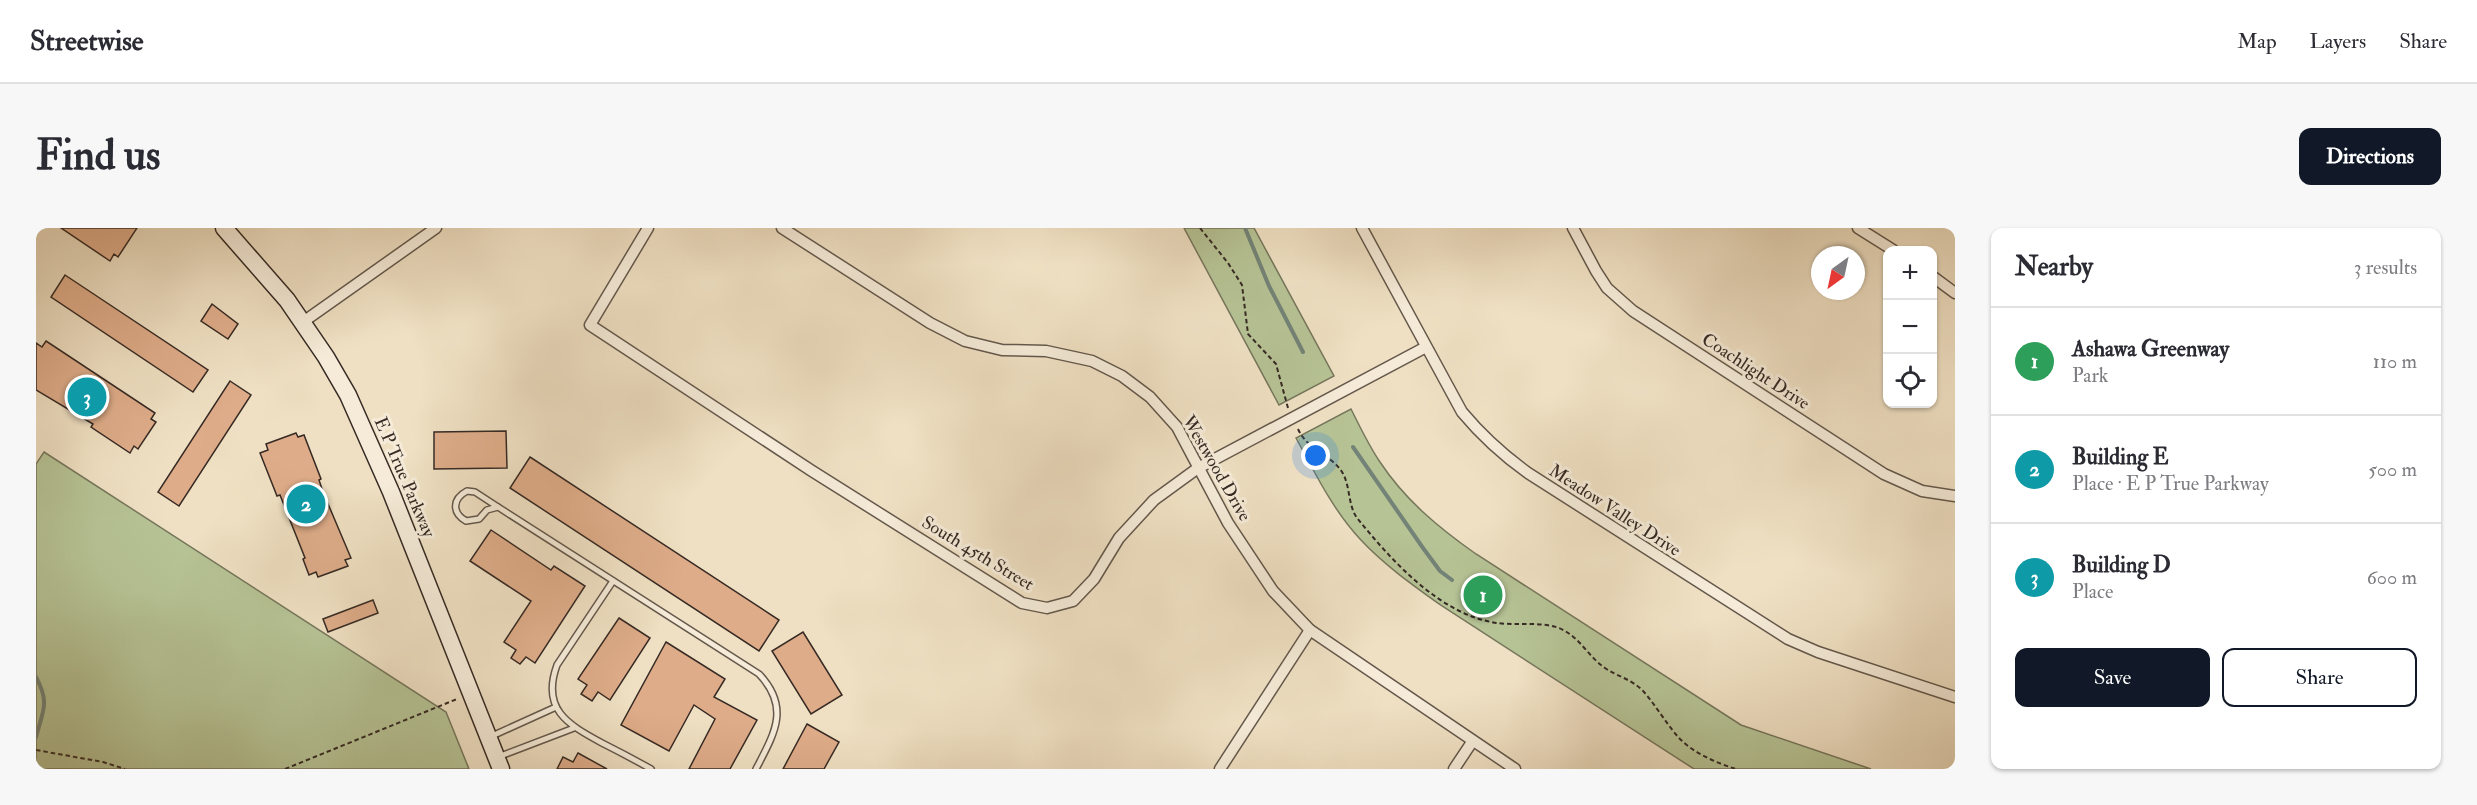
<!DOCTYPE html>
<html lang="en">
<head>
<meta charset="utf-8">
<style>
  :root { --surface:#fff; --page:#f7f7f7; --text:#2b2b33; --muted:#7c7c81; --line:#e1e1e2; --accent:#111827 }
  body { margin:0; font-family:"IM FELL Double Pica",serif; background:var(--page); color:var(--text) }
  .controls { position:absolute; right:18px; top:18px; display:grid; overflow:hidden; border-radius:12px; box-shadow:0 2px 4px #0004 }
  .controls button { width:54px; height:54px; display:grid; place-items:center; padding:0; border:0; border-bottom:2px solid var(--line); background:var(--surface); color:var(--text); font:30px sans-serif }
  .compass { position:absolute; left:1775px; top:18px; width:54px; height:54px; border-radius:50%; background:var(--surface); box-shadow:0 2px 4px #0004; rotate:213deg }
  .you { position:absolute; left:1280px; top:228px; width:21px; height:21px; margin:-15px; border:4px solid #fff; border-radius:50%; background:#1a73e8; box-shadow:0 0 0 9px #1a73e833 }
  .badge { display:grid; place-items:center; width:39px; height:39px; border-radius:50%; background:var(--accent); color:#fff; font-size:20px; font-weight:700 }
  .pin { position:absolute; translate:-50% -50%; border:3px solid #fff; box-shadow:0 2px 6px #0006 }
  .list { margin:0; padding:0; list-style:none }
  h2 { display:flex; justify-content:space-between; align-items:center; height:78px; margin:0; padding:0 24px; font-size:26px }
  h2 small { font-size:20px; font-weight:400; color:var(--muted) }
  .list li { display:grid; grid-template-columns:39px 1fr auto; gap:18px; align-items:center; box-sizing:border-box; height:108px; padding:0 24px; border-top:2px solid var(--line) }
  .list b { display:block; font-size:22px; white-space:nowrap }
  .list p { margin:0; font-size:20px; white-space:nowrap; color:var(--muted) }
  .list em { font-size:20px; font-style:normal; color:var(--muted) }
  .actions { display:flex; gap:12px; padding:18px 24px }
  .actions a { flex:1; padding:14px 0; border:2px solid var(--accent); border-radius:12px; text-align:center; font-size:21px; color:var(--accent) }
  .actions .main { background:var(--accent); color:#fff }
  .icon { flex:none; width:33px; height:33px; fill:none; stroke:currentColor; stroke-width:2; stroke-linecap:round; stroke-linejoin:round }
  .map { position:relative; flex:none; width:1919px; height:541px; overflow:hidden; border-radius:12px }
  header { display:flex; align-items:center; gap:36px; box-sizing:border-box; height:84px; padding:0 30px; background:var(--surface); border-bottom:2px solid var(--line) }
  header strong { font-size:28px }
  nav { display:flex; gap:33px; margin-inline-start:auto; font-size:21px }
  .intro { display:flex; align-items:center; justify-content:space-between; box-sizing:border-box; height:144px; padding:0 36px }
  h1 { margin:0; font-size:42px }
  .button { padding:15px 27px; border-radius:12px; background:var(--accent); color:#fff; font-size:21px; font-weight:700 }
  main { display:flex; gap:36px; padding:0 36px }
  aside { flex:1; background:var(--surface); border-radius:12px; box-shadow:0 2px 4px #0004 }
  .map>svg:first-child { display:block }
</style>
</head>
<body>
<header>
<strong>Streetwise</strong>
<nav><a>Map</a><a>Layers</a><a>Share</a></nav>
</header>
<div class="intro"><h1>Find us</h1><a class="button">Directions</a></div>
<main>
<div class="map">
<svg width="1919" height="541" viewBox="0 0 1919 541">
  <rect width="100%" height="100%" fill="#efe0c3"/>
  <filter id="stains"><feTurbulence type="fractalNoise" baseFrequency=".00333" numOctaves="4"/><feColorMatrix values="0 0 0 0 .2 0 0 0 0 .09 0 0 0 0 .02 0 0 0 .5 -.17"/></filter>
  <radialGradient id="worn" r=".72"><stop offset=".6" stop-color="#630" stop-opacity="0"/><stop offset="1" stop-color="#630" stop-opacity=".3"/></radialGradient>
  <g fill="#b6c395" stroke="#76765c" stroke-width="1.5">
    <polygon points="1148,0 1218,0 1298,148 1243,177"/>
    <path d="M1315 181C1324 199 1333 218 1344 234 1369 272 1403 300 1440 326L1705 497 1835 541H1658L1406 378C1378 358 1348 337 1324 311 1297 282 1279 245 1260 210Z"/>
    <polygon points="8,224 410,484 433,541 0,541 0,236"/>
  </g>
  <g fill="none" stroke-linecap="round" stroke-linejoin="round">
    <g stroke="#738377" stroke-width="4">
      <polyline points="1209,0 1233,58 1267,124"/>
      <polyline points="1317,219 1387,320 1404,343 1416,352"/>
      <path d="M0 449C14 475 7 483 0 509"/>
    </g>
  </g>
  <g fill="#deac89" stroke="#362a24" stroke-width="1.5">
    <polygon points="25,0 101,0 82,29 78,26 74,33"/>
    <polygon points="29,47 172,142 157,164 15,69"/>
    <polygon points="176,76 202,96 192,111 165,93"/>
    <polygon points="10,113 119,185 115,191 120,194 102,221 98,218 94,225 55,199 57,196 0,162 0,115 6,119"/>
    <polygon points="194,153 215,167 143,278 122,264"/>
    <polygon points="470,203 471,240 398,241 398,204"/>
    <polygon points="260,205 262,209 268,207 285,251 283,252 287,264 315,330 309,332 312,338 282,349 280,344 273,347 267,331 269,330 244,267 241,268 224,225 232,222 230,216"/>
    <polygon points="494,229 743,392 723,423 474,260"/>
    <polygon points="455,302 515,342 518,338 549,358 499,435 490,429 484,436 475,430 480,422 468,414 495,373 434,333"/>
    <polygon points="337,372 342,385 292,404 287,391"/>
    <polygon points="583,390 614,410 574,472 562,464 556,473 545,466 551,457 542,451"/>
    <polygon points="767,404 806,467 775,486 736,423"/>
    <polygon points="630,414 689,451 678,469 721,492 694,541 653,541 679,491 658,477 633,523 585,497"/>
    <polygon points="771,496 803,514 788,541 747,541"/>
    <polygon points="542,525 571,541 521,541 527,529 537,534"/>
  </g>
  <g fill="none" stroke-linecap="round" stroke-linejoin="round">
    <defs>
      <g id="service">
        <path d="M431 263 439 264 462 279 451 282 443 291 430 293C416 285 416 271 431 263Z"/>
        <path d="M462 279 723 446C755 480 738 506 720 541"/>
        <path d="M577 353 521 437C505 481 531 496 566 515 582 523 599 532 615 541"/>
        <polyline points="456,508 520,479"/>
        <polyline points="462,529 538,500"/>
      </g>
      <g id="minor">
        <polyline points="612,0 554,97 776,243 986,375 1011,380 1037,373 1058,351 1083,310 1118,272 1162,240 1390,119"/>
        <polyline points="746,0 894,95 929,113 966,122 1010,123 1056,133 1086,148 1114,169 1141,199 1192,295 1237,363 1274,402 1479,541"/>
        <path d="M1326 0 1426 184C1446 208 1467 227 1492 245L1752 411 1782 424 1919 469"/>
        <polyline points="1537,0 1560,43 1571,60 1597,83 1848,246 1886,263 1919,268"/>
        <polyline points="1822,0 1857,22"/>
        <polyline points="1896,48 1919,65"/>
        <polyline points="267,94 400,0"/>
        <polyline points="1184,541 1274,402"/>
        <polyline points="1418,541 1436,514"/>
      </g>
      <polyline id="secondary" points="188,0 251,72 290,129 312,167 355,264 465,541"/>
    </defs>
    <use href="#service" stroke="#64584c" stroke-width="8"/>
    <use href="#minor" stroke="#64584c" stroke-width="13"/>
    <use href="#secondary" stroke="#362a24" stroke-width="19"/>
    <g stroke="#362a24" stroke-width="2" stroke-dasharray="4.5 3" stroke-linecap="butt">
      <polyline points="1164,0 1192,35 1206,57 1212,106 1240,136 1252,180"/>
      <path d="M1262 201C1271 221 1291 225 1304 241 1315 255 1311 276 1321 290 1356 333 1404 387 1461 395 1481 398 1511 392 1529 403 1545 412 1554 430 1569 440 1582 449 1596 451 1608 464 1621 479 1631 497 1644 511 1659 526 1681 535 1700 541"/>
      <polyline points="0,522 67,534 89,541"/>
      <polyline points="249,541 421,471"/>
    </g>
    <use href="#service" stroke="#f5ebd8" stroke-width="5"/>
    <use href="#minor" stroke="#f5ebd8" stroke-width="10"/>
    <use href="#secondary" stroke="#f5ebd8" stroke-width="16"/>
  </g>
  <g text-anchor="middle" stroke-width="6" stroke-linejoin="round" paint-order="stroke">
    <g font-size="18" fill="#362a24" stroke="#f5ebd8">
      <text transform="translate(1720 143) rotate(33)" y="6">Coachlight Drive</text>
      <text transform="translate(1181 240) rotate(60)" y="6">Westwood Drive</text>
      <text transform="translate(369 249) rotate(67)" y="6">E P True Parkway</text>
      <text transform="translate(1579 282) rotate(33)" y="6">Meadow Valley Drive</text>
      <text transform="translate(942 325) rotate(31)" y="6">South 45th Street</text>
    </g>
  </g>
  <rect width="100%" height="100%" filter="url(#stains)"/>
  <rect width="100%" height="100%" fill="url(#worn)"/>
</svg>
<div class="controls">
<button>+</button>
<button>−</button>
<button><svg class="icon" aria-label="locate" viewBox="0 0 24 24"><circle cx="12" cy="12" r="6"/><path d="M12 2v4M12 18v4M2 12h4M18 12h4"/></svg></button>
</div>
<svg class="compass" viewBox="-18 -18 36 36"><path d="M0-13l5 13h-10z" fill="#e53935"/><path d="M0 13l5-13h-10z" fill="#7c7c81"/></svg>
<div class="you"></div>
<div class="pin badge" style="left:1447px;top:367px;background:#2e9e5b">1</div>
<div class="pin badge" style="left:270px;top:276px;background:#0f9aa8">2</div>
<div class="pin badge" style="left:51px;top:169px;background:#0f9aa8">3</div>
</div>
<aside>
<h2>Nearby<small>3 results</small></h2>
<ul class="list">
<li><span class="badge" style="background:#2e9e5b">1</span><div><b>Ashawa Greenway</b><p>Park</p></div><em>110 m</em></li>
<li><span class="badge" style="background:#0f9aa8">2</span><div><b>Building E</b><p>Place · E P True Parkway</p></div><em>500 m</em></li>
<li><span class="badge" style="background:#0f9aa8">3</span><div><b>Building D</b><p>Place</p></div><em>600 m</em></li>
</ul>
<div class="actions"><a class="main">Save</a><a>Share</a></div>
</aside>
</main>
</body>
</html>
